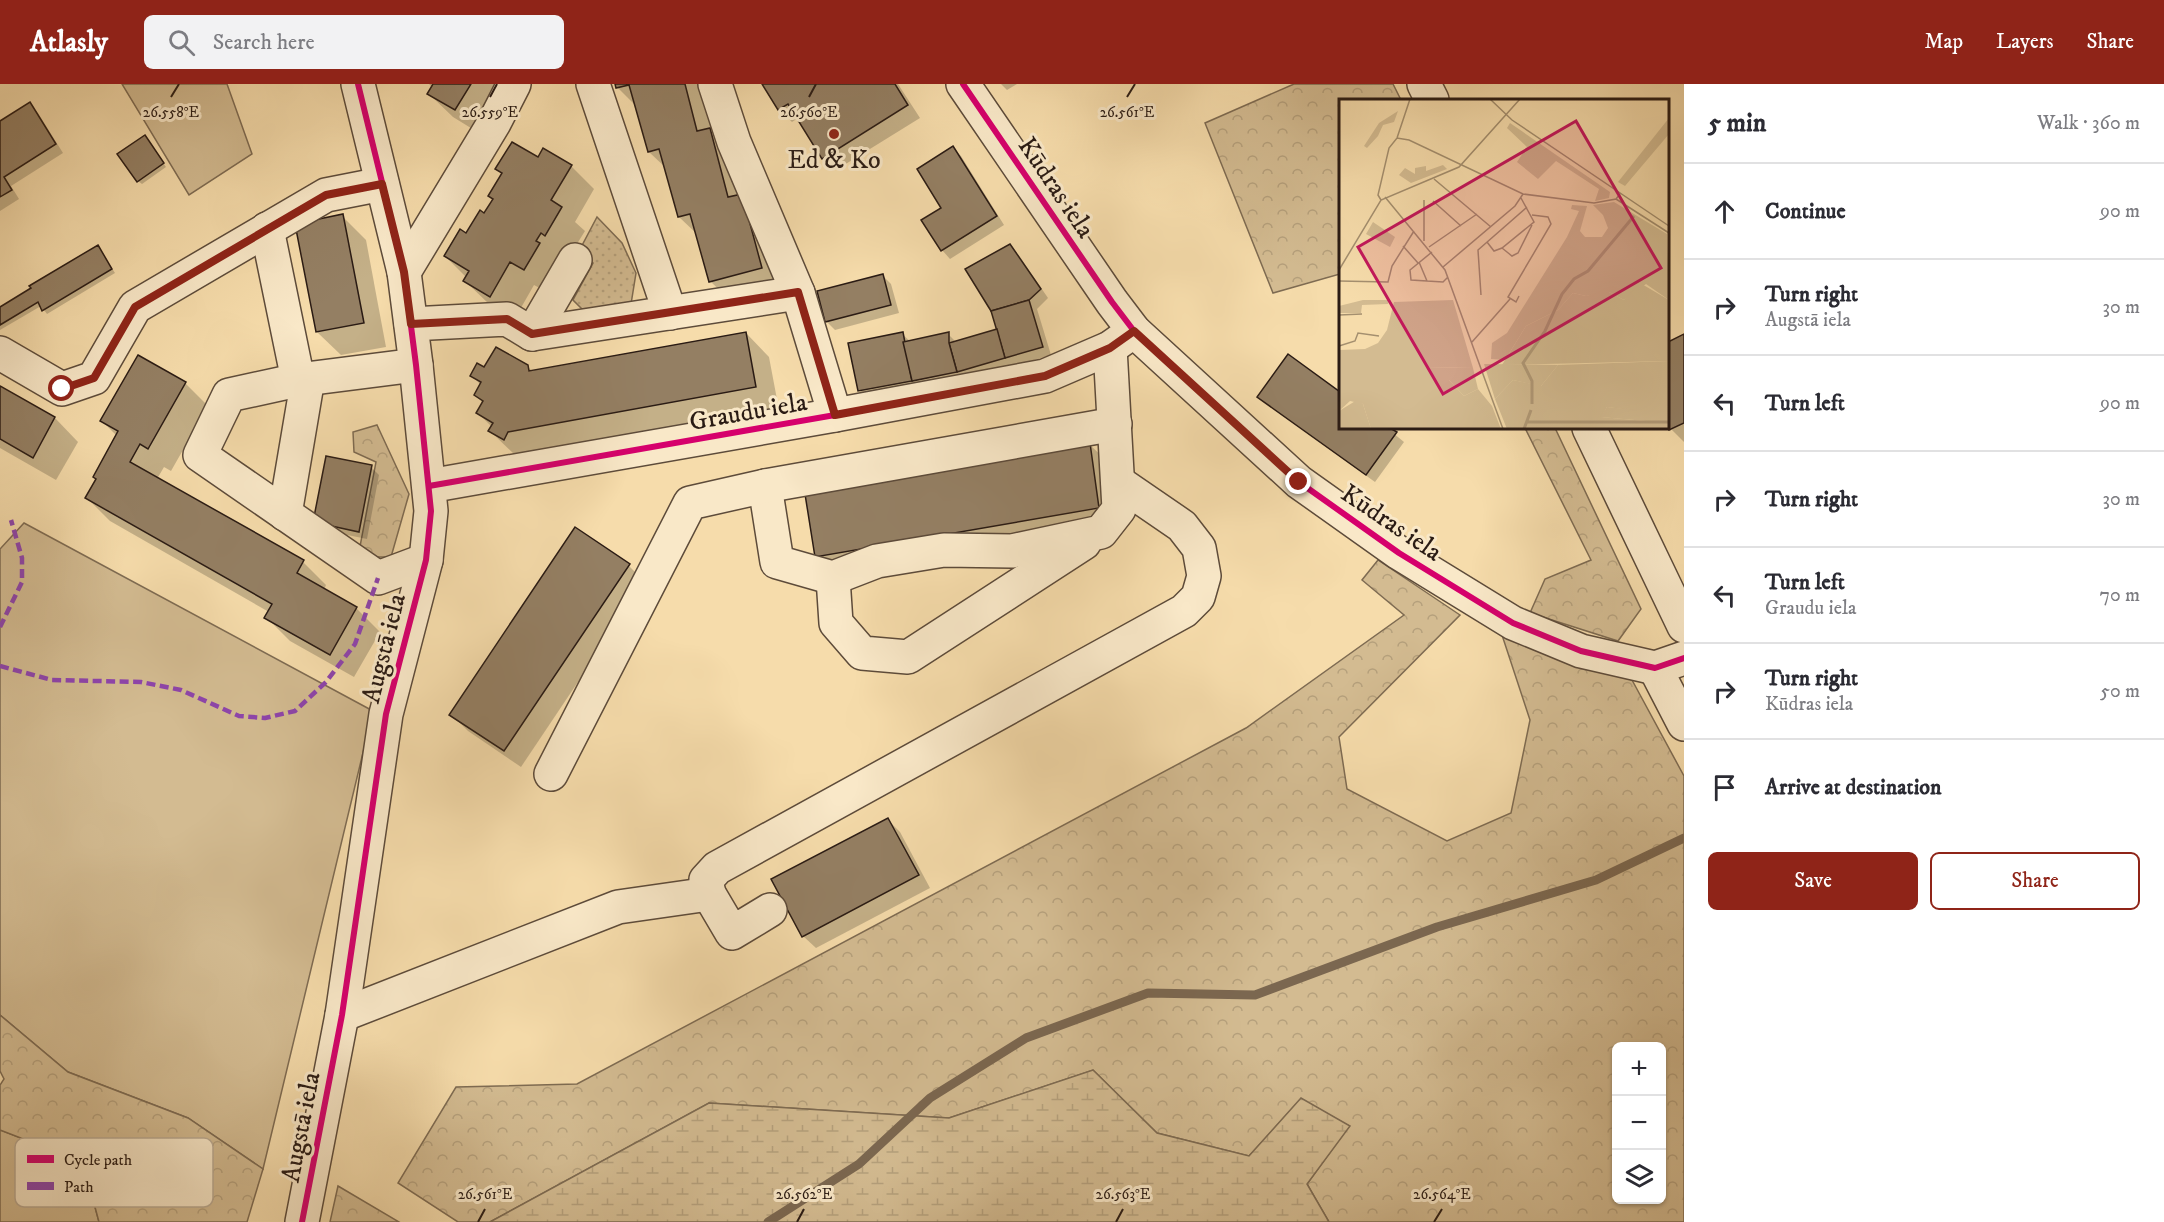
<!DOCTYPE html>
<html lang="en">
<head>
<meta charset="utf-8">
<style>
  :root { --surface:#fff; --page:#f2f2f3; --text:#2b2b33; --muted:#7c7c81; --line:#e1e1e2; --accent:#8f2418 }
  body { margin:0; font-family:"IM FELL DW Pica",serif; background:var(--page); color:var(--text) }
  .controls { position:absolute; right:18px; bottom:18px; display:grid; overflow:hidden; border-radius:9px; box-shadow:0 2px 4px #0004 }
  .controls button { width:54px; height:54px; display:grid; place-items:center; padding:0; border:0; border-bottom:2px solid var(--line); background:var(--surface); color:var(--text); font:30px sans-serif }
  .stop { position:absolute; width:18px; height:18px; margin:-14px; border:4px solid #8f2418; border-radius:50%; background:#fff }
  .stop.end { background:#8f2418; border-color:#fff; box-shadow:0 2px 6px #0008 }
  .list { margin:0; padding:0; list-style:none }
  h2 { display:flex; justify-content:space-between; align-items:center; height:78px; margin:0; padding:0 24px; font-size:26px }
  h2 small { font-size:20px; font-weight:400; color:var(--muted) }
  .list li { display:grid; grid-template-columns:39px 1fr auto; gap:18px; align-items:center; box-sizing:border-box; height:96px; padding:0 24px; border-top:2px solid var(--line) }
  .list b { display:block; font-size:22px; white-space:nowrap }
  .list p { margin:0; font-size:20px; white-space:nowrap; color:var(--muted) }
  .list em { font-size:20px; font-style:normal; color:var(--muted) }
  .actions { display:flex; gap:12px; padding:18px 24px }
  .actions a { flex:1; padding:14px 0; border:2px solid var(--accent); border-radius:9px; text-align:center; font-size:21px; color:var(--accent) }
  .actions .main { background:var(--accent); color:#fff }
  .icon { flex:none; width:33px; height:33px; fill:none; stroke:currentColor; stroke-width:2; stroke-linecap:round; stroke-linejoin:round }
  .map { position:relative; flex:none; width:1684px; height:1138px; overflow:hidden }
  header { display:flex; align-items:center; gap:36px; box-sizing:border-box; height:84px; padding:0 30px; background:var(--accent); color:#fff }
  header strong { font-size:28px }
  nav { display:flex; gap:33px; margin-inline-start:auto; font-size:21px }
  .search { width:420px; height:54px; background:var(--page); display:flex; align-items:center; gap:15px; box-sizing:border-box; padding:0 21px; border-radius:9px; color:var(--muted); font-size:22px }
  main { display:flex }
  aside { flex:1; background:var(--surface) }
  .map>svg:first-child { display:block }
</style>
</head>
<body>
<header>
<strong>Atlasly</strong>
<div class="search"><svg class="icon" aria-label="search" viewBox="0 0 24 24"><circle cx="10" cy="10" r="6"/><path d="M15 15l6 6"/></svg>Search here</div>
<nav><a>Map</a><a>Layers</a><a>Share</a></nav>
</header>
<main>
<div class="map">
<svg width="1684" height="1138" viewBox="0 0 1684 1138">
  <defs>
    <pattern id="forest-crowns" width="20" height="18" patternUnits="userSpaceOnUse" patternTransform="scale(1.5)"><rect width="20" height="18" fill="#d3bb91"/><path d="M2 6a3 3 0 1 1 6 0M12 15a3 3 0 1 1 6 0" fill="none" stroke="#b5a07c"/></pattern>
    <pattern id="wetland-marsh" width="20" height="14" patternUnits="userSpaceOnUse" patternTransform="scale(1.5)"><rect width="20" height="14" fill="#d3bb91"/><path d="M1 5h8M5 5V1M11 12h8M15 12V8" fill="none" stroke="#b5a07c"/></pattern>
    <pattern id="park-dots" width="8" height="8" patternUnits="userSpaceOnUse" patternTransform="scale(1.5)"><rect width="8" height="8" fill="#d3bb91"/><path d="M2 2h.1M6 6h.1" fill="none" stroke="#b5a07c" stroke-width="1.8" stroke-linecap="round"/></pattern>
  </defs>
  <rect width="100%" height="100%" fill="#f6dcab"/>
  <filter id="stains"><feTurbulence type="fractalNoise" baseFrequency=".00333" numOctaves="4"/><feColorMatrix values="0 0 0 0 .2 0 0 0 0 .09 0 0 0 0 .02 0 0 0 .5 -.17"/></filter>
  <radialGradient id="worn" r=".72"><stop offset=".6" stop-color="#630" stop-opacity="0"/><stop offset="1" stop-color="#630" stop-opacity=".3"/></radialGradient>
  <g fill="#d3bb91" stroke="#7e6b52" stroke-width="1.5">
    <polygon points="122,0 227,0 252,70 189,111"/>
    <polygon points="24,439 373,627 263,1085 188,1034 68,988 0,931 0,465"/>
    <polygon points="0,1046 83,1078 99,1138 0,1138"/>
  </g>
  <g fill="url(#forest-crowns)" stroke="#7e6b52" stroke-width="1.5" fill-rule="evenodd">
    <polygon points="1294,0 1393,0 1401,16 1340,16 1340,190 1273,209 1205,39"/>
    <polygon points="377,341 409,410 391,473 358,473 376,378 354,368 353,348"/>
    <polygon points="1525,344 1555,344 1641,525 1618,557 1530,529 1545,495 1591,476"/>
    <path d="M1378 476 1460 531 1339 653 1347 705 1447 757 1511 729 1530 636 1501 548 1632 596 1684 692V1138H1329L1307 1100 1349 1042 1301 1015 1249 1072 1157 1049 1093 986 949 1034 709 1019 490 1138H458L398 1099 456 1003 577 1000 1246 644 1404 531 1362 496ZM1616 962H1662V1116H1616Z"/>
    <polygon points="0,931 68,988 188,1034 263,1085 247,1138 99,1138 83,1078 0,1046 0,1001 4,995 0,987"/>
    <polygon points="338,1102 399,1138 330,1138"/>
  </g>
  <polygon fill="url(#wetland-marsh)" stroke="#7e6b52" stroke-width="1.5" points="1093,986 1157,1049 1249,1072 1301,1014 1350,1042 1307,1100 1329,1138 490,1138 709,1019 949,1034"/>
  <polygon fill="url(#park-dots)" stroke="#7e6b52" stroke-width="1.5" points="597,133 622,159 636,189 631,220 585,228 573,216 593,179 577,171"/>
  <g fill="#0003">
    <polygon points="429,0 524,0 479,49 453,33 429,10 433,4"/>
    <polygon points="616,0 697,0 703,6 784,207 734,220 710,197 698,151 679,133 666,84 649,68 637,23 617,3"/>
    <polygon points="764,0 898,0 920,34 836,86 823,74 798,34 792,38 779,25"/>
    <polygon points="1001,0 1017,0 1007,6"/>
    <polygon points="29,20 38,29 63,69 11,102 19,115 0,127 0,39"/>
    <polygon points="148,57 166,83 142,100 138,97"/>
    <polygon points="953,64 961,72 1004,141 950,175 942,166 924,136 943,124"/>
    <polygon points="538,75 571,82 594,105 575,138 585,147 547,208 534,201 514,236 489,220 465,197 467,194 445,172 485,132 494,116 502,90 497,85"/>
    <polygon points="342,132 366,156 386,263 341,271 317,248"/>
    <polygon points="1010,162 1018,170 1048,214 1037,225 1051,271 966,296 868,315 860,307 902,250 911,258 948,250 956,258 998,246"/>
    <polygon points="98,163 115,189 47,230 41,222 0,246 0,225"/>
    <polygon points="883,192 891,200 899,229 835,246 826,237"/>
    <polygon points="746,249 769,273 779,326 527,378 514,370 490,347 492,343 478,329 483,319 475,311 481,301 472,292 485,285 527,282 533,288"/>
    <polygon points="1684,252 1684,358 1671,345 1668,338 1668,259"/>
    <polygon points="1288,272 1340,310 1340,344 1387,344 1404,358 1375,398 1268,321 1259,312"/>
    <polygon points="185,299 208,322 171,387 164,383 157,395 303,478 326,501 324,506 357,525 380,548 354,593 290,557 266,533 269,528 110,437 87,414 117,352 102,337"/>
    <polygon points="0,304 55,334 78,358 56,396 0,364"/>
    <polygon points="1090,361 1107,377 1115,440 834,489 817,472"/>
    <polygon points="371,383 379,391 367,455 323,446"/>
    <polygon points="629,482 645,498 521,683 468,647 451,630"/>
    <polygon points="888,736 900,748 930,804 816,864 803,852"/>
  </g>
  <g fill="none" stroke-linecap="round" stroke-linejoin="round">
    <polyline stroke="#7b6750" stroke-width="9" points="768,1138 859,1080 930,1014 1026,954 1148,909 1255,911 1437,843 1596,796 1684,754"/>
  </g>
  <g fill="#947f63" stroke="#2a1b14" stroke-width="1.5">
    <polygon points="433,0 471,0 455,26 427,10"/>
    <polygon points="615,0 685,0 697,47 710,44 728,113 742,110 762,184 709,198 690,130 678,133 659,65 648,68 629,1 616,4"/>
    <polygon points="762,0 895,0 908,21 822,75 788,20 778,26"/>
    <polygon points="30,18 56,60 4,93 12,106 0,113 0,37"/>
    <polygon points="145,51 164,79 137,98 117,70"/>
    <polygon points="512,58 538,73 543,64 572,81 551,116 562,123 545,152 541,149 536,157 540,159 524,186 510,178 490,213 463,197 469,187 444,172 460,145 466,149 480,126 484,129 493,115 488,112 502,89 495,85"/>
    <polygon points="953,62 997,132 941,167 921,136 941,124 917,85"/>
    <polygon points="343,130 364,239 316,248 295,140"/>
    <polygon points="1010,160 1041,205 1029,216 991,227 965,185"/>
    <polygon points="98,161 112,185 42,227 38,218 0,241 0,223 31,204 29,202"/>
    <polygon points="883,190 891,221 825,238 817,207"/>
    <polygon points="1029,216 1043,263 1005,274 991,227"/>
    <polygon points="997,245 1005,274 957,288 949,259"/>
    <polygon points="746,248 756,303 508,348 504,356 488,347 493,339 476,329 483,317 474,311 481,298 470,292 477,279 484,283 496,263 528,281 529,287"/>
    <polygon points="903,248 912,297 858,307 848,259"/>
    <polygon points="949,248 949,259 957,288 912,297 903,258"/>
    <polygon points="1684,250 1684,339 1669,346 1668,342 1668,258"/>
    <polygon points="1288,270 1340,308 1340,344 1390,344 1397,348 1366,391 1257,313"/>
    <polygon points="138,271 186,298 148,365 140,360 130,378 304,476 297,489 357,523 330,571 264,534 272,520 85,414 96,395 93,393 118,347 100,337"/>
    <polygon points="0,302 55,333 33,374 0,355"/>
    <polygon points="1090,359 1099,424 815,473 805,410"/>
    <polygon points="326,372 372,381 359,448 313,438"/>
    <polygon points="575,443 630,480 504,667 449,631"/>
    <polygon points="888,734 919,791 802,853 771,795"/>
  </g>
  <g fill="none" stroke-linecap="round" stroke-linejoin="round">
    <defs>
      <g id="minor">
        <polyline points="593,0 670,229"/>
        <polyline points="715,0 734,58 798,209 835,331"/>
        <polyline points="963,0 1112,218 1134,247 1299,398 1399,469 1513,539 1581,567 1655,584 1684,574"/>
        <polyline points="1424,0 1432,16"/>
        <polyline points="267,145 298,296"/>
        <polyline points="404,188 494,39 514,0"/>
        <polyline points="411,240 507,235 532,250 798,209"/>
        <polyline points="532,250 575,176"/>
        <polyline points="0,269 62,305 94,294 135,223 326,111 382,100"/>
        <polyline points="416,281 298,296 229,311 200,371 378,494 426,476"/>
        <polyline points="1589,344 1684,542"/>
        <polyline points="429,402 835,331 1045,292 1110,264 1134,247"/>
        <polyline points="765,402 777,478 833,494 877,477 944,466 1012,467 1101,448 1119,425 1110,264"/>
        <polyline points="285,430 308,294"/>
        <polyline points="833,494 836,539 862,569 908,573 1084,459"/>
        <polyline points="1655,584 1684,640"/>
        <polyline points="551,690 690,419 765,402 1115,340"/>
        <polyline points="770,826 732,849 709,810 706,796 717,784 1184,527 1198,513 1204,492 1199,464 1182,442 1118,398"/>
        <polyline points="342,931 618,823 709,810"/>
        <polyline points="302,1138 342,931 386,630 426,476 431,427 416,281 404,188 358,0"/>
      </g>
    </defs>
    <use href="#minor" stroke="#5d4b3a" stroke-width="36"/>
    <use href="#minor" stroke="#f9e8c8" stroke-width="33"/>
    <g stroke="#8e44ad" stroke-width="4.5" stroke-dasharray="9 4.5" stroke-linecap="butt">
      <polyline points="0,543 22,498 22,474 11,436"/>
      <polyline points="0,582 52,596 141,598 181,606 239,632 265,634 295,627 326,598 355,560 378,494"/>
    </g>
    <defs>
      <g id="cycleway">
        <polyline points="963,0 1112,218 1134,247 1299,398 1399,469 1513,539 1581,567 1655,584 1684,574"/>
        <polyline points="429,402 835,331 1045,292 1110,264 1134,247"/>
        <polyline points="302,1138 342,931 386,630 426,476 431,427 416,281 404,188 358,0"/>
      </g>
    </defs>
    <use href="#cycleway" stroke="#f9e8c8" stroke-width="10"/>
    <use href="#cycleway" stroke="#d6006c" stroke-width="6"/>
  </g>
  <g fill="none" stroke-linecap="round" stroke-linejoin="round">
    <polyline stroke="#8f2418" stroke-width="8" points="62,305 94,294 135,223 326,111 382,100 404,188 411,240 507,235 532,250 798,208 835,331 1045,292 1110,264 1134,247 1299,398"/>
  </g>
  <path fill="none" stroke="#2a1b14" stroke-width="2" d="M171 13 179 0M490 13 497 0M809 13 816 0M1127 13 1135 0M478 1138 485 1125M797 1138 804 1125M1116 1138 1123 1125M1434 1138 1442 1125"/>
  <circle fill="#8f2418" stroke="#f9e8c8" stroke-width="2" cx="834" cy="50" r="6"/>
  <g text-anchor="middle" stroke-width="6" stroke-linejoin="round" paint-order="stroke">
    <g font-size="26" fill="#2a1b14" stroke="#f9e8c8">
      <text x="834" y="84">Ed &amp; Ko</text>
    </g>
    <g font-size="26" fill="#2a1b14" stroke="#f9e8c8">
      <text transform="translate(1057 103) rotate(56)" y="9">Kūdras iela</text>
      <text transform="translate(748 327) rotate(-10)" y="9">Graudu iela</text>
      <text transform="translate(1392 438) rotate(34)" y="9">Kūdras iela</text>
      <text transform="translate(383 564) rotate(-76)" y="9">Augstā iela</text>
      <text transform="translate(300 1043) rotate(-79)" y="9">Augstā iela</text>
    </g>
  </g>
  <g transform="translate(1339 15)">
    <rect width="330" height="330" fill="#f6dcab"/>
    <path d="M34 123 56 138 51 148 27 135ZM114 201 134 269 88 268 110 281 125 297 139 290 153 307 162 330H32L24 305 11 302 0 312V251L26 250 39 244 48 231 55 203ZM330 262V308L299 306 298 312 268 308 262 318 330 324V330H168L156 300 174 281 202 287 219 266Z" fill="#d3bb91"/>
    <path d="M59 12 55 23 44 26 39 37 28 49 25 47 40 24ZM330 19V35L286 87 279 83ZM171 24 271 93 270 99 256 102 260 90 217 62 199 80 178 63 188 48 168 29ZM104 66 108 70 72 84 60 76 66 69 76 75V69L87 67V72ZM275 103 328 135 330 201 307 185 285 201 270 193 247 197 234 194 219 211 187 227 166 261 152 260 153 244 168 234 228 138 240 112 232 110 233 106 248 107 241 132 246 138H263L269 129 264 116 254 106ZM24 201H50L49 205 23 206 22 214H0V207ZM145 265 219 266 202 287 213 294 208 305 191 304V285L174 281 156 300ZM87 268 134 269 139 290 125 297 110 281 93 284ZM311 293 319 294 321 305 330 308V324L261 318 268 308 298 311 296 300ZM18 301 24 305 32 330H0V312Z" fill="#d3bb91"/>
    <path d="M263 182H271L270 193 285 201 301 184 330 201V262L163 266 187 227 219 211 234 194 247 197 261 193Z" fill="#d3bb91"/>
    <path fill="none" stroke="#b19a78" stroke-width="3" d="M193 305V282L184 264 206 232 223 195 235 180 249 172 295 117M188 323H330M185 330 192 311"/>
    <path fill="none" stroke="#a48f6f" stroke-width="1.5" d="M151 0 173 21 330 127M58 39 71 0M95 80 152 128M46 98 106 171 164 330M277 100 330 134M42 101 39 96 50 49 58 39 70 41 184 95 255 104 277 100 281 95M85 101V142M94 102 122 127M148 143 155 152 163 149 195 123 182 99M64 147 79 164M90 148 138 115M163 149 173 157 179 154 193 126M93 153 71 171 72 181 104 183 109 178M80 163 88 182M104 168 176 107 184 95M0 171 42 101 120 68 181 0M0 182 49 183 53 167 75 132M142 196 139 151 188 108M180 197 177 203 169 198 212 125 209 118 193 116M0 216 23 215M133 243 171 200M0 247 16 242 19 234 40 237"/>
    <path fill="#c2185b" fill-opacity="0.15" stroke="#c2185b" stroke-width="3" d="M237 22 322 169 104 295 19 148Z"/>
    <rect width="330" height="330" fill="none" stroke="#2a1b14" stroke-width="3"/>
  </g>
  <rect x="15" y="1054" width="198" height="69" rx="9" fill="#f9e8c8" stroke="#bbaa92" stroke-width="1.5"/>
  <rect x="27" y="1071" width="27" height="8" fill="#d6006c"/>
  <rect x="27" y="1098" width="27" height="8" fill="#8e44ad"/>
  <g font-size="16" fill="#2a1b14">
    <text x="64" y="1081">Cycle path</text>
    <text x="64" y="1108">Path</text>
  </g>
  <g font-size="15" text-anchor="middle" fill="#2a1b14" stroke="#f9e8c8" stroke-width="6" stroke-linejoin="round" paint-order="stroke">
    <text x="171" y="33">26.558°E</text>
    <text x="490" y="33">26.559°E</text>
    <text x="809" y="33">26.560°E</text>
    <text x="1127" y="33">26.561°E</text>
    <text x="485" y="1115">26.561°E</text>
    <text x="804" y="1115">26.562°E</text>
    <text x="1123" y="1115">26.563°E</text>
    <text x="1442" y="1115">26.564°E</text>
  </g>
  <rect width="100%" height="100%" filter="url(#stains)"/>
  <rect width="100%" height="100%" fill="url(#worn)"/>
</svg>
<div class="controls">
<button>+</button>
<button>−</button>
<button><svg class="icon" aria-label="layers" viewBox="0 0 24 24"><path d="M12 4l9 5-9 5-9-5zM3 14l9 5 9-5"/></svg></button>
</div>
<div class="stop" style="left:62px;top:305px"></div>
<div class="stop end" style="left:1299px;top:398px"></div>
</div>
<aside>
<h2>5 min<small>Walk · 360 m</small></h2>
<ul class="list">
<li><svg class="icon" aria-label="ahead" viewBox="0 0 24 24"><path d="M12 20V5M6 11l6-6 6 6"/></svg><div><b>Continue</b></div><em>90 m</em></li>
<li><svg class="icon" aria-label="right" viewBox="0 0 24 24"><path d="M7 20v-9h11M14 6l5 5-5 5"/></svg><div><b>Turn right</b><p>Augstā iela</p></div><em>30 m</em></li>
<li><svg class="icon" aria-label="left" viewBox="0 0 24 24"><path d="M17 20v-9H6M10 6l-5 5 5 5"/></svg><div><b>Turn left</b></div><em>90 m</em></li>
<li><svg class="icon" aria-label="right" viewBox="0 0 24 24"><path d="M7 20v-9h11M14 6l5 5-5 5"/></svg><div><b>Turn right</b></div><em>30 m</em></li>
<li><svg class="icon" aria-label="left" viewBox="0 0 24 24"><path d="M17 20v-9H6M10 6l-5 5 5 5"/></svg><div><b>Turn left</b><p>Graudu iela</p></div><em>70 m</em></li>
<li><svg class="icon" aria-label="right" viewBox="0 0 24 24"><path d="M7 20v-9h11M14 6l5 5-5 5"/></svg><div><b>Turn right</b><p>Kūdras iela</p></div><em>50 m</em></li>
<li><svg class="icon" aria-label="arrive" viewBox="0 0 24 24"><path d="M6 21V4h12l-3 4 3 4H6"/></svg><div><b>Arrive at destination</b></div></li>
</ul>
<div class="actions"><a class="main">Save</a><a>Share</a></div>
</aside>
</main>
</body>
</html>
